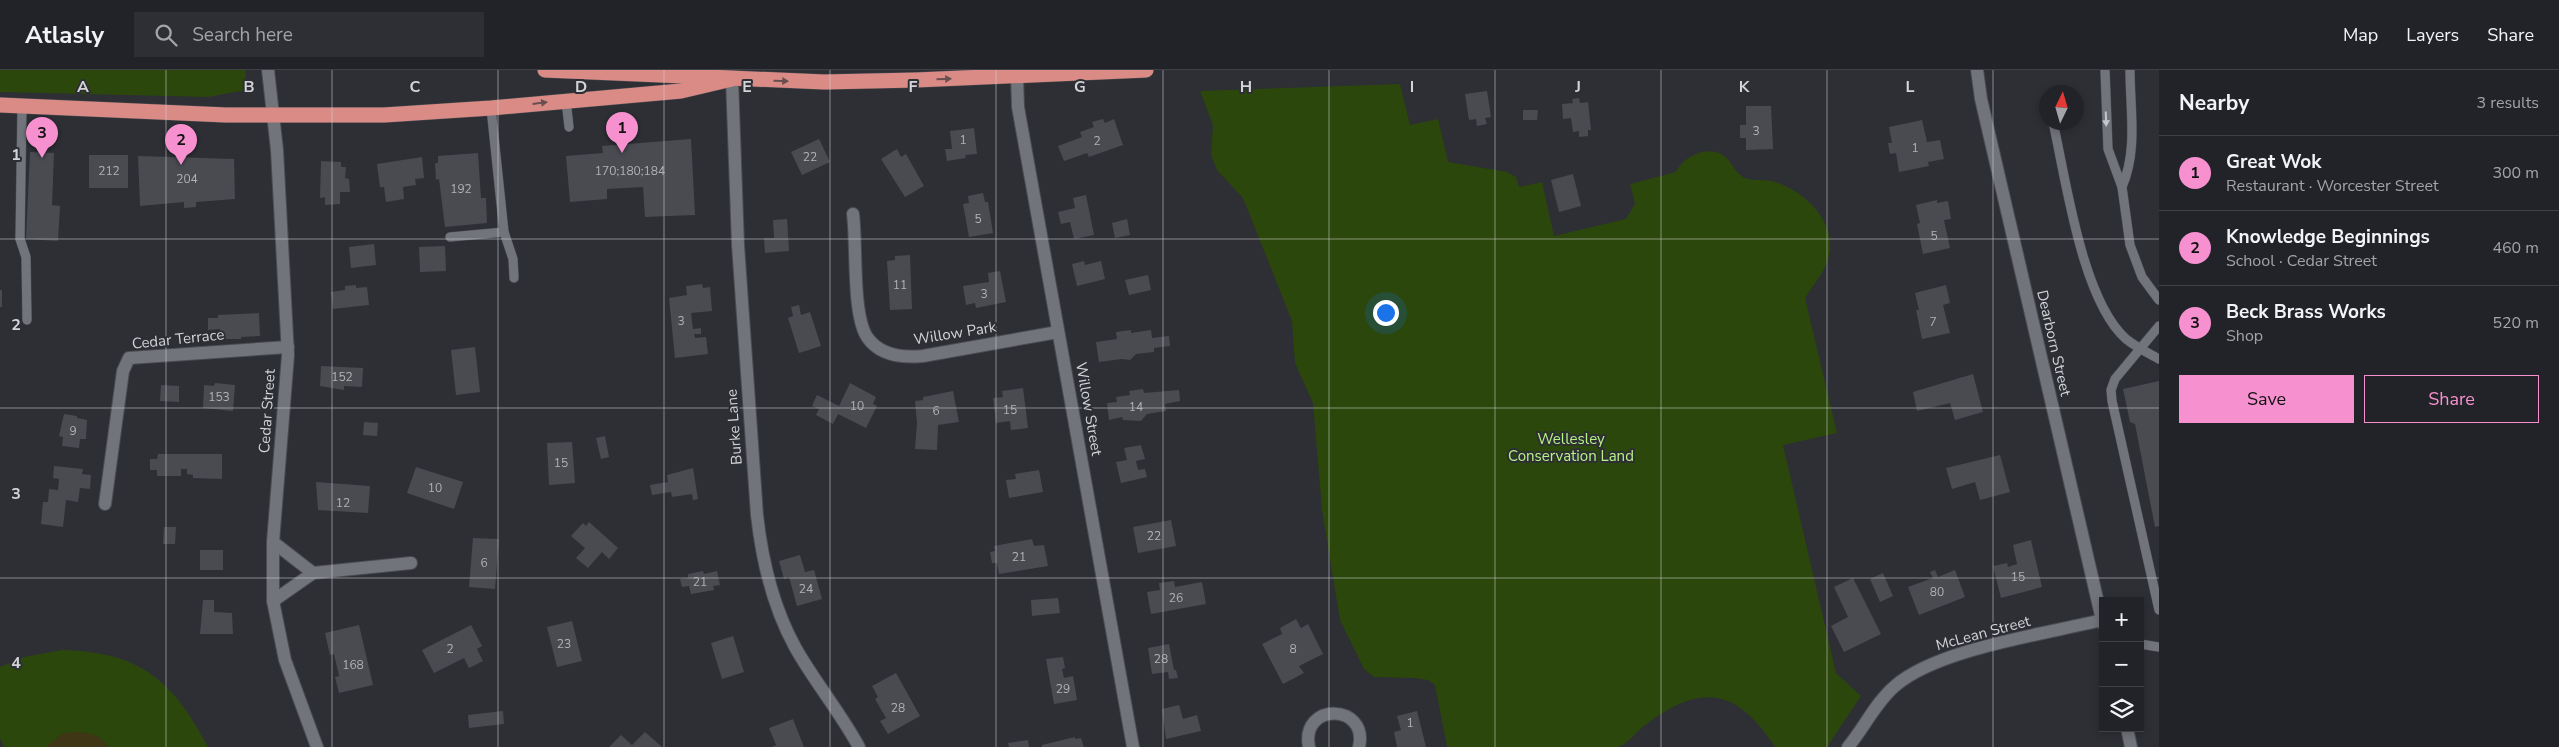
<!DOCTYPE html>
<html lang="en">
<head>
<meta charset="utf-8">
<style>
  :root { --surface:#222328; --page:#2e2f34; --text:#f1f3f6; --muted:#a2a4a8; --line:#3f4045; --accent:#f690cf }
  body { margin:0; font-family:"Nunito Sans",sans-serif; background:var(--page); color:var(--text) }
  .controls { position:absolute; right:15px; bottom:15px; display:grid; overflow:hidden; border-radius:0px; box-shadow:0 2px 8px #0003 }
  .controls button { width:45px; height:45px; display:grid; place-items:center; padding:0; border:0; border-bottom:1px solid var(--line); background:var(--surface); color:var(--text); font:25px sans-serif }
  .compass { position:absolute; left:2039px; top:15px; width:45px; height:45px; border-radius:50%; background:var(--surface); box-shadow:0 2px 8px #0003; rotate:5deg }
  .you { position:absolute; left:1385px; top:242px; width:18px; height:18px; margin:-12px; border:4px solid #fff; border-radius:50%; background:#1a73e8; box-shadow:0 0 0 8px #1a73e833 }
  .badge { display:grid; place-items:center; width:32px; height:32px; border-radius:50%; background:var(--accent); color:#111; font-size:16px; font-weight:700 }
  .pin { position:absolute; translate:-50% -41px; filter:drop-shadow(0 1px 2px #0008) }
  .pin::after { content:''; position:absolute; top:26px; width:18px; height:15px; background:inherit; clip-path:polygon(0 0,100% 0,50% 100%) }
  .list { margin:0; padding:0; list-style:none }
  h2 { display:flex; justify-content:space-between; align-items:center; height:65px; margin:0; padding:0 20px; font-size:21px }
  h2 small { font-size:16px; font-weight:400; color:var(--muted) }
  .list li { display:grid; grid-template-columns:32px 1fr auto; gap:15px; align-items:center; box-sizing:border-box; height:75px; padding:0 20px; border-top:1px solid var(--line) }
  .list b { display:block; font-size:19px; white-space:nowrap }
  .list p { margin:0; font-size:16px; white-space:nowrap; color:var(--muted) }
  .list em { font-size:16px; font-style:normal; color:var(--muted) }
  .actions { display:flex; gap:10px; padding:15px 20px }
  .actions a { flex:1; padding:11px 0; border:1px solid var(--accent); border-radius:0px; text-align:center; font-size:18px; color:var(--accent) }
  .actions .main { background:var(--accent); color:#111 }
  .icon { flex:none; width:28px; height:28px; fill:none; stroke:currentColor; stroke-width:2; stroke-linecap:round; stroke-linejoin:round }
  .map { position:relative; flex:none; width:2159px; height:677px; overflow:hidden }
  header { display:flex; align-items:center; gap:30px; box-sizing:border-box; height:70px; padding:0 25px; background:var(--surface); border-bottom:1px solid var(--line) }
  header strong { font-size:24px }
  nav { display:flex; gap:28px; margin-inline-start:auto; font-size:18px }
  .search { width:350px; height:45px; background:var(--page); display:flex; align-items:center; gap:12px; box-sizing:border-box; padding:0 18px; border-radius:0px; color:var(--muted); font-size:19px }
  main { display:flex }
  aside { flex:1; background:var(--surface) }
  .map>svg:first-child { display:block }
</style>
</head>
<body>
<header>
<strong>Atlasly</strong>
<div class="search"><svg class="icon" aria-label="search" viewBox="0 0 24 24"><circle cx="10" cy="10" r="6"/><path d="M15 15l6 6"/></svg>Search here</div>
<nav><a>Map</a><a>Layers</a><a>Share</a></nav>
</header>
<main>
<div class="map">
<svg width="2159" height="677" viewBox="0 0 2159 677">
  <rect width="100%" height="100%" fill="#2d2f35"/>
  <g fill="#2b470c">
    <polygon points="0,0 246,0 245,20 208,27 0,22"/>
    <path d="M1400 14 1410 55 1438 49 1448 92 1507 102 1516 107 1519 117 1542 112 1554 166 1626 149 1635 134 1630 114 1676 102C1683 87 1708 74 1724 86 1734 93 1734 105 1748 109 1758 111 1769 109 1778 113 1807 123 1839 155 1828 189 1824 203 1813 215 1805 228L1837 363 1783 375 1836 603 1861 626 1827 677H1775C1736 617 1700 613 1644 656 1637 661 1627 675 1618 677 1605 677 1586 677 1572 677 1530 677 1489 677 1447 677L1435 615 1428 610 1415 608 1374 607 1364 599 1340 550 1322 440 1313 333 1295 293 1292 251 1243 128 1217 100 1211 85 1213 55 1200 21Z"/>
    <path d="M62 580C141 582 172 610 208 677H4L0 668V597L24 587Z"/>
  </g>
  <path fill="#3f3616" d="M72 662C87 662 100 664 109 677H46L62 664Z"/>
  <g fill="#494b51">
    <polygon points="1487,21 1491,47 1485,48 1487,54 1477,56 1476,49 1469,50 1465,24"/>
    <polygon points="1579,28 1580,33 1588,32 1591,60 1588,60 1588,66 1579,67 1579,61 1573,62 1571,48 1563,49 1562,34 1573,33 1572,29"/>
    <polygon points="1746,36 1771,36 1773,79 1746,80 1746,68 1740,68 1740,55 1746,55"/>
    <polygon points="1523,40 1538,40 1537,50 1523,50"/>
    <polygon points="1103,49 1105,53 1114,49 1123,75 1089,87 1087,83 1064,91 1058,76 1082,67 1080,62 1094,57 1092,52"/>
    <polygon points="1922,50 1927,72 1940,70 1944,89 1928,92 1929,96 1899,102 1896,83 1890,84 1888,73 1892,73 1889,57"/>
    <polygon points="974,58 977,84 965,85 966,88 947,91 945,79 952,79 950,61"/>
    <polygon points="691,69 695,145 645,147 643,117 607,119 607,129 570,132 566,86 603,83 602,76"/>
    <polygon points="819,69 830,92 802,105 791,82"/>
    <polygon points="897,79 901,87 906,84 924,116 905,127 881,89"/>
    <polygon points="30,82 54,83 52,135 60,136 58,171 26,169"/>
    <polygon points="478,83 481,128 486,128 487,153 445,157 439,109 436,110 435,93 438,93 438,86"/>
    <rect x="89" y="85" width="39" height="33"/>
    <polygon points="138,86 234,89 235,129 196,132 196,137 184,138 184,132 140,136"/>
    <polygon points="422,87 424,108 415,109 416,115 403,117 404,129 386,132 384,117 380,117 377,94"/>
    <polygon points="321,91 341,92 341,97 346,97 345,108 349,109 350,122 340,122 340,134 325,135 325,127 320,128"/>
    <polygon points="1573,104 1581,136 1559,142 1551,110"/>
    <polygon points="983,123 985,132 988,132 993,163 969,167 963,134 969,133 968,126"/>
    <polygon points="1086,125 1094,165 1074,169 1070,152 1061,154 1058,142 1075,138 1073,128"/>
    <polygon points="1937,130 1937,133 1948,131 1951,149 1944,150 1950,178 1923,184 1917,154 1920,153 1916,135"/>
    <polygon points="787,149 789,181 765,183 764,168 774,168 773,150"/>
    <polygon points="1127,149 1130,165 1115,168 1112,153"/>
    <polygon points="374,174 376,195 351,198 349,177"/>
    <polygon points="445,176 446,201 420,202 419,177"/>
    <polygon points="910,185 912,239 890,240 887,191 895,190 895,186"/>
    <polygon points="1084,191 1085,195 1101,191 1105,209 1077,216 1072,194"/>
    <polygon points="1000,201 1006,232 976,238 975,233 966,235 963,216 989,212 988,203"/>
    <polygon points="1148,205 1151,220 1129,225 1125,210"/>
    <polygon points="702,214 703,218 710,217 712,241 691,243 693,259 701,258 701,264 694,264 695,268 706,267 708,284 675,288 669,228 687,225 686,216"/>
    <polygon points="356,215 356,218 367,217 369,235 333,239 331,222 345,220 345,216"/>
    <polygon points="1946,215 1950,233 1943,235 1950,263 1922,269 1916,240 1919,240 1915,223"/>
    <rect x="0" y="220" width="2" height="17"/>
    <polygon points="799,235 801,245 810,242 821,276 799,283 788,248 793,246 791,237"/>
    <polygon points="259,243 260,266 241,267 241,269 220,269 220,259 208,260 208,248 218,248 218,245"/>
    <polygon points="1131,260 1131,263 1151,260 1152,268 1169,266 1170,276 1154,278 1154,282 1136,284 1130,290 1122,289 1099,292 1096,272 1117,269 1116,262"/>
    <polygon points="475,277 480,322 456,325 451,280"/>
    <polygon points="321,296 363,298 362,317 344,316 344,320 320,316"/>
    <polygon points="1973,304 1983,342 1955,350 1950,333 1917,341 1913,322"/>
    <polygon points="2159,311 2159,456 2155,457 2135,354 2130,352 2123,319"/>
    <polygon points="215,313 235,315 233,341 203,338 204,315 214,316"/>
    <polygon points="850,313 876,327 873,334 877,336 866,358 838,344 833,354 816,345 819,339 812,336 817,325 839,336"/>
    <polygon points="161,315 179,316 179,332 160,331"/>
    <polygon points="1023,318 1028,358 1011,360 1010,351 996,353 993,328 1003,327 1002,321"/>
    <polygon points="1143,319 1144,323 1179,320 1180,331 1165,334 1166,341 1147,344 1141,351 1123,350 1122,347 1109,350 1107,333 1117,332 1116,327 1130,325 1129,321"/>
    <polygon points="953,321 959,352 938,355 937,380 915,379 917,353 915,331 923,330 923,327"/>
    <polygon points="64,344 77,346 77,348 87,350 86,369 80,369 79,378 62,376 63,367 59,366"/>
    <polygon points="364,352 378,353 377,366 363,365"/>
    <polygon points="605,366 609,387 601,389 596,368"/>
    <polygon points="572,372 575,413 549,415 547,373"/>
    <polygon points="1141,375 1145,389 1136,391 1138,400 1145,399 1147,407 1121,413 1116,392 1127,390 1124,378"/>
    <polygon points="158,384 222,384 222,409 193,408 193,405 187,404 187,399 181,399 181,406 157,406 157,400 150,400 150,389 157,389"/>
    <polygon points="2000,385 2010,422 1980,430 1975,412 1952,419 1946,398"/>
    <polygon points="54,396 83,399 82,404 91,405 90,419 80,418 78,432 66,430 63,457 41,454 43,432 48,432 49,419 58,420 59,409 53,408"/>
    <polygon points="416,397 463,412 454,439 407,423"/>
    <polygon points="693,398 698,429 693,430 692,424 672,427 671,422 652,425 650,415 668,412 667,405"/>
    <polygon points="1039,400 1043,422 1009,428 1006,410 1016,409 1015,404"/>
    <polygon points="316,412 370,416 368,443 318,440"/>
    <polygon points="1171,450 1176,476 1138,483 1133,457"/>
    <polygon points="589,452 618,478 609,489 602,482 588,498 576,488 585,478 571,466 583,453 586,456"/>
    <polygon points="164,457 176,457 175,474 163,474"/>
    <polygon points="473,468 499,469 495,519 469,517"/>
    <polygon points="1032,469 1034,476 1044,475 1048,496 999,504 997,493 992,493 990,482 995,481 994,476"/>
    <polygon points="2031,470 2042,517 2001,528 1993,496 2007,493 2008,497 2017,494 2013,475"/>
    <rect x="200" y="480" width="23" height="20"/>
    <polygon points="800,485 805,502 814,500 822,529 797,536 789,507 784,509 779,491"/>
    <polygon points="1935,500 1938,507 1955,500 1965,527 1919,545 1908,517 1933,508 1930,502"/>
    <polygon points="703,501 704,504 717,501 720,515 713,516 714,520 691,524 689,516 682,517 680,509 688,508 688,504"/>
    <polygon points="1883,503 1893,526 1880,532 1870,509"/>
    <polygon points="1853,508 1881,564 1844,582 1831,556 1848,547 1834,517"/>
    <polygon points="1174,511 1175,517 1202,512 1206,534 1151,544 1147,522 1160,520 1159,513"/>
    <polygon points="1058,528 1060,543 1032,546 1031,530"/>
    <polygon points="203,530 214,530 214,542 232,543 233,564 200,564"/>
    <polygon points="1296,549 1301,558 1308,554 1323,584 1299,596 1304,603 1283,614 1262,574 1282,564 1280,558"/>
    <polygon points="572,551 582,591 557,597 547,557"/>
    <polygon points="359,555 373,615 339,623 335,607 339,606 334,584 330,585 325,563"/>
    <polygon points="471,555 482,576 477,579 483,591 469,598 464,588 434,603 422,580"/>
    <polygon points="733,566 744,602 722,609 711,573"/>
    <polygon points="1169,574 1174,600 1176,600 1178,608 1169,609 1168,602 1152,604 1148,578"/>
    <polygon points="1063,587 1065,598 1062,599 1064,608 1073,606 1077,630 1054,634 1046,589"/>
    <polygon points="896,603 920,646 888,664 880,651 886,648 875,629 878,627 872,616"/>
    <polygon points="1179,635 1183,649 1197,645 1201,661 1166,669 1162,639"/>
    <polygon points="503,641 504,654 469,658 468,645"/>
    <polygon points="1417,641 1426,677 1397,677 1394,662 1401,660 1397,646"/>
    <polygon points="793,649 804,677 772,677 776,675 769,658"/>
    <polygon points="645,662 662,677 609,677 621,665 632,675"/>
    <polygon points="1075,667 1075,669 1081,668 1084,677 1042,677 1042,675"/>
    <polygon points="1028,670 1029,677 1009,677 1008,673"/>
  </g>
  <g fill="none" stroke-linecap="round" stroke-linejoin="round">
    <defs>
      <g id="lane">
        <polyline points="2105,0 2108,79 2122,117 2130,175 2142,207 2159,230"/>
        <polyline points="566,30 569,57"/>
        <polyline points="22,36 20,169 26,187 27,250"/>
        <polyline points="491,38 504,162 513,189 514,208"/>
        <path d="M2053 52C2066 110 2082 230 2126 269 2136 277 2148 283 2159 289"/>
        <path d="M2122 117C2138 80 2130 39 2130 0"/>
        <polyline points="450,167 504,162"/>
        <polyline points="2159,256 2115,309 2111,320 2112,331 2159,540"/>
        <polyline points="2140,574 2159,577"/>
      </g>
      <g id="street">
        <polyline points="1977,0 1981,29 2103,554"/>
        <polyline points="1017,6 1018,37 1133,677"/>
        <path d="M732 9 738 175 757 445C762 490 773 537 795 577 814 611 840 642 859 677"/>
        <path d="M853 144C857 174 852 244 867 267 880 286 903 288 923 286L1058 262"/>
        <polyline points="105,434 123,301 129,288 288,277"/>
        <polyline points="273,472 313,503"/>
        <polyline points="273,531 313,503 411,493"/>
        <polyline points="2127,658 2131,677"/>
        <path d="M1309 677C1300 632 1369 633 1359 677"/>
        <path d="M1848 677C1864 658 1876 632 1895 616 1937 579 2045 564 2102 550"/>
      </g>
      <polyline id="secondary" points="268,0 277,80 288,285 273,472 273,531 285,590 317,677"/>
      <g id="highway">
        <polyline points="545,0 824,12 916,10 1146,0"/>
        <polyline points="0,35 226,45 384,45 491,38 681,21 732,9"/>
      </g>
    </defs>
    <use href="#lane" stroke="#4a4c51" stroke-width="10"/>
    <use href="#street" stroke="#4a4c51" stroke-width="14"/>
    <use href="#secondary" stroke="#4a4c51" stroke-width="14"/>
    <use href="#highway" stroke="#4a4c51" stroke-width="16"/>
    <use href="#lane" stroke="#72747b" stroke-width="9"/>
    <use href="#street" stroke="#72747b" stroke-width="12"/>
    <use href="#secondary" stroke="#72747b" stroke-width="12"/>
    <use href="#highway" stroke="#da8b85" stroke-width="15"/>
  </g>
  <defs><path id="oneway-solid" d="M-6-.8H1V-3.2L6.5 0L1 3.2V.8H-6Z" transform="scale(1.25)"/></defs>
  <g fill="#6a4f51">
    <use href="#oneway-solid" transform="translate(944 9) rotate(-2)"/>
    <use href="#oneway-solid" transform="translate(781 11) rotate(2)"/>
    <use href="#oneway-solid" transform="translate(540 33) rotate(-7)"/>
  </g>
  <use fill="#c4c6ca" href="#oneway-solid" transform="translate(2106 49) rotate(88)"/>
  <path fill="none" stroke="#d3d4d8" stroke-width="1" stroke-opacity="0.55" d="M166 0V677M332 0V677M498 0V677M664 0V677M830 0V677M996 0V677M1163 0V677M1329 0V677M1495 0V677M1661 0V677M1827 0V677M1993 0V677M0 169H2159M0 338H2159M0 508H2159"/>
  <g text-anchor="middle" stroke-width="4" stroke-linejoin="round" paint-order="stroke">
    <g font-size="12" fill="#b0b2b6">
      <text x="1756" y="65">3</text>
      <text x="963" y="74">1</text>
      <text x="1097" y="75">2</text>
      <text x="1915" y="82">1</text>
      <text x="810" y="91">22</text>
      <text x="109" y="105">212</text>
      <text x="630" y="105">170;180;184</text>
      <text x="187" y="113">204</text>
      <text x="461" y="123">192</text>
      <text x="978" y="153">5</text>
      <text x="1934" y="170">5</text>
      <text x="900" y="219">11</text>
      <text x="984" y="228">3</text>
      <text x="681" y="255">3</text>
      <text x="1933" y="256">7</text>
      <text x="342" y="311">152</text>
      <text x="219" y="331">153</text>
      <text x="857" y="340">10</text>
      <text x="1136" y="341">14</text>
      <text x="1010" y="344">15</text>
      <text x="936" y="345">6</text>
      <text x="73" y="365">9</text>
      <text x="561" y="397">15</text>
      <text x="435" y="422">10</text>
      <text x="343" y="437">12</text>
      <text x="1154" y="470">22</text>
      <text x="1019" y="491">21</text>
      <text x="484" y="497">6</text>
      <text x="2018" y="511">15</text>
      <text x="700" y="516">21</text>
      <text x="806" y="523">24</text>
      <text x="1937" y="526">80</text>
      <text x="1176" y="532">26</text>
      <text x="564" y="578">23</text>
      <text x="450" y="583">2</text>
      <text x="1293" y="583">8</text>
      <text x="1161" y="593">28</text>
      <text x="353" y="599">168</text>
      <text x="1063" y="623">29</text>
      <text x="898" y="642">28</text>
      <text x="1410" y="657">1</text>
    </g>
    <g font-size="15" fill="#d3d4d8" stroke="#2d2f35">
      <text transform="translate(955 263) rotate(-9)" y="5">Willow Park</text>
      <text transform="translate(178 269) rotate(-6)" y="5">Cedar Terrace</text>
      <text transform="translate(2054 273) rotate(77)" y="5">Dearborn Street</text>
      <text transform="translate(1089 339) rotate(80)" y="5">Willow Street</text>
      <text transform="translate(267 341) rotate(-86)" y="5">Cedar Street</text>
      <text transform="translate(734 357) rotate(-94)" y="5">Burke Lane</text>
      <text transform="translate(1983 563) rotate(-15)" y="5">McLean Street</text>
    </g>
    <g font-size="15" fill="#b7f284" stroke="#2d2f35">
      <text x="1571" y="374">Wellesley<tspan x="1571" dy="17">Conservation Land</tspan></text>
    </g>
  </g>
  <g font-size="16" text-anchor="middle" font-weight="bold" fill="#d3d4d8" stroke="#2d2f35" stroke-width="4" stroke-linejoin="round" paint-order="stroke">
    <text x="83" y="22">A</text>
    <text x="249" y="22">B</text>
    <text x="415" y="22">C</text>
    <text x="581" y="22">D</text>
    <text x="747" y="22">E</text>
    <text x="913" y="22">F</text>
    <text x="1080" y="22">G</text>
    <text x="1246" y="22">H</text>
    <text x="1412" y="22">I</text>
    <text x="1578" y="22">J</text>
    <text x="1744" y="22">K</text>
    <text x="1910" y="22">L</text>
    <text x="16" y="90">1</text>
    <text x="16" y="260">2</text>
    <text x="16" y="429">3</text>
    <text x="16" y="598">4</text>
  </g>
</svg>
<div class="controls">
<button>+</button>
<button>−</button>
<button><svg class="icon" aria-label="layers" viewBox="0 0 24 24"><path d="M12 4l9 5-9 5-9-5zM3 14l9 5 9-5"/></svg></button>
</div>
<svg class="compass" viewBox="-18 -18 36 36"><path d="M0-13l5 13h-10z" fill="#e53935"/><path d="M0 13l5-13h-10z" fill="#a2a4a8"/></svg>
<div class="you"></div>
<div class="pin badge" style="left:622px;top:83px">1</div>
<div class="pin badge" style="left:181px;top:95px">2</div>
<div class="pin badge" style="left:42px;top:88px">3</div>
</div>
<aside>
<h2>Nearby<small>3 results</small></h2>
<ul class="list">
<li><span class="badge">1</span><div><b>Great Wok</b><p>Restaurant · Worcester Street</p></div><em>300 m</em></li>
<li><span class="badge">2</span><div><b>Knowledge Beginnings</b><p>School · Cedar Street</p></div><em>460 m</em></li>
<li><span class="badge">3</span><div><b>Beck Brass Works</b><p>Shop</p></div><em>520 m</em></li>
</ul>
<div class="actions"><a class="main">Save</a><a>Share</a></div>
</aside>
</main>
</body>
</html>
